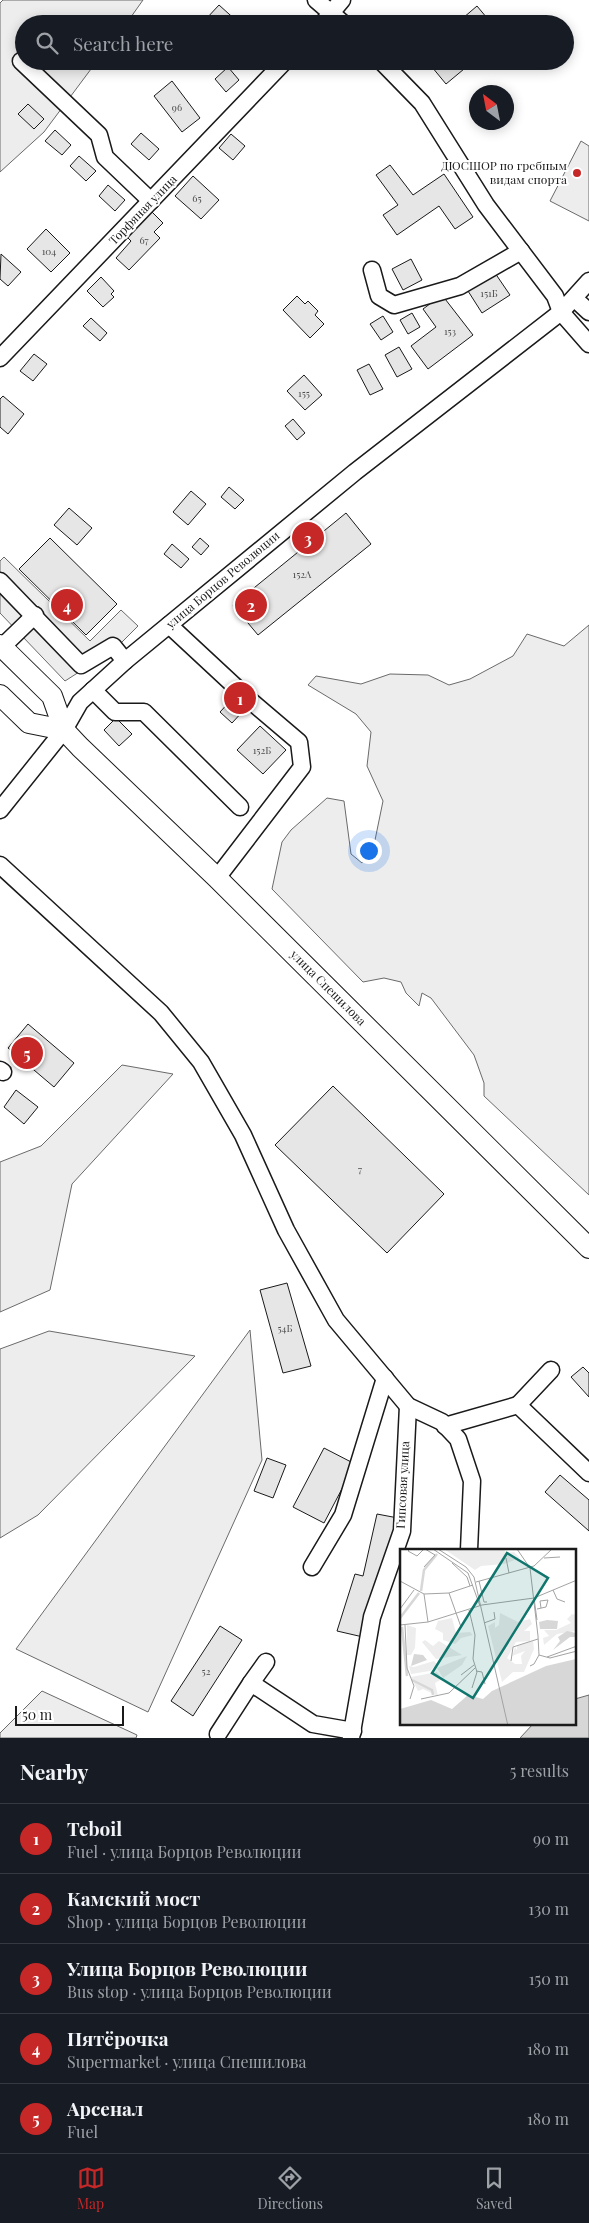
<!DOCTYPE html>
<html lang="en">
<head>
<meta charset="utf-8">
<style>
  :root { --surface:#171b24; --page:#20242c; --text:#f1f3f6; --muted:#9ea1a6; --line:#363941; --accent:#c62828 }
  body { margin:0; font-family:"Playfair Display",serif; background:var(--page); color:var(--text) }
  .compass { position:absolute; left:469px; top:85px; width:45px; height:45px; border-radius:50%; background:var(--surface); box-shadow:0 2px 12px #0003; rotate:328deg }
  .scale { position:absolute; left:15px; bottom:12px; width:109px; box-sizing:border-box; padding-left:5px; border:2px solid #1a1a1a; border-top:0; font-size:14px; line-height:18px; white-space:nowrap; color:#1a1a1a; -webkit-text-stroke:4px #fff; paint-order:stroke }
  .you { position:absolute; left:368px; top:850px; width:18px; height:18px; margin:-12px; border:4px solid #fff; border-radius:50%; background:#1a73e8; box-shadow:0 0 0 8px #1a73e833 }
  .badge { display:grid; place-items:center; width:32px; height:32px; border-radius:50%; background:var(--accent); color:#fff; font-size:16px; font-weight:700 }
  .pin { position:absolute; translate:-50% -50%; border:2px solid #fff; box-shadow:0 1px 5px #0006 }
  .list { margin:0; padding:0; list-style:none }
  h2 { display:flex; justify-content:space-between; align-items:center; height:65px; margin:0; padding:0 20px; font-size:21px }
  h2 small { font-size:16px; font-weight:400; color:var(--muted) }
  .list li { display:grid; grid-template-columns:32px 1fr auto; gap:15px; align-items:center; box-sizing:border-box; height:70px; padding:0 20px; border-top:1px solid var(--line) }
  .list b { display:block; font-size:19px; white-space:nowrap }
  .list p { margin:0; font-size:16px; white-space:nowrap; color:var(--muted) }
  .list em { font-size:16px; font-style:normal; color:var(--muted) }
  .icon { flex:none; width:28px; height:28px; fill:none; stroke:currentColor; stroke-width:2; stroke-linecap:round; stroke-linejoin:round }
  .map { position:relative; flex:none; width:589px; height:1738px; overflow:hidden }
  .search { position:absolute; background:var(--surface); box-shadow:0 2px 12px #0003; left:15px; right:15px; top:15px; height:55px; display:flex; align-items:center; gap:12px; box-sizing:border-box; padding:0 18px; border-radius:28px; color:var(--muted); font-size:19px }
  .sheet { height:415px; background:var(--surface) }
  nav { display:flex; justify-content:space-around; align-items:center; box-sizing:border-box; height:70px; border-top:1px solid var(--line); background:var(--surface); font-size:14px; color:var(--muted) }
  nav a { display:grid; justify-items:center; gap:2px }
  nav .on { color:var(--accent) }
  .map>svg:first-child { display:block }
</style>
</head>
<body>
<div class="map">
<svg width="589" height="1738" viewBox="0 0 589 1738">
  <rect width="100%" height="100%" fill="#fff"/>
  <g fill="#ededed" stroke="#6a6a6a">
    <polygon points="3,0 143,0 126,24 24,24 24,61 97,61 44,132 0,172 0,3"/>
    <polygon points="581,141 589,146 589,221 550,201"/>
    <polygon points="4,557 90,641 121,610 138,626 115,649 65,681 0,613 0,561"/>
    <polygon points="589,625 589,1195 484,1096 484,1083 474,1055 431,998 422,993 419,1006 406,993 401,982 384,978 363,982 272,889 282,842 291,830 327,798 344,801 351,854 362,863 374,845 383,801 367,766 371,732 356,714 308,685 316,676 361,684 390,674 428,675 449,685 470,679 513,656 527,634 564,646"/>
    <polygon points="122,1065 173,1074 72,1184 50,1290 0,1312 0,1162 41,1146"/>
    <polygon points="250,1330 262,1460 148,1712 16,1649"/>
    <polygon points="49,1331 195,1356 38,1515 0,1538 0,1349"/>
    <polygon points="42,1691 137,1735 136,1738 0,1738 0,1733"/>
  </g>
  <polygon fill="#d7d7d7" stroke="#6a6a6a" points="589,1695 589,1738 520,1738 533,1724 575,1724 575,1699"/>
  <g fill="#e6e6e6" stroke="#1a1a1a">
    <polygon points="219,5 239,23 238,24 211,24 206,19"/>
    <polygon points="477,6 487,18 480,24 456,24"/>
    <polygon points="427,61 467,61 470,64 446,84"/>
    <polygon points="228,67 239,80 226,92 215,79"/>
    <polygon points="172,81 200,118 182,132 154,96"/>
    <polygon points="28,104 44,119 34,129 18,114"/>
    <polygon points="55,130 71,145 62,155 45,141"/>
    <polygon points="141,133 159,149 149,160 131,144"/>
    <polygon points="231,134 245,146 233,160 219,148"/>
    <polygon points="79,156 96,171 86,181 70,166"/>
    <polygon points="390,165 413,195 444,174 473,217 455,229 439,206 397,235 383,215 398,205 376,175"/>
    <polygon points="193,176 219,200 201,219 175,196"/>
    <polygon points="108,185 125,200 115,211 99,196"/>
    <polygon points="150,210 163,223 154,232 160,238 129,270 116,258 131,241 126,236"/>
    <polygon points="46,229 70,253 51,272 27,249"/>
    <polygon points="1,254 21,272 8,286 0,279"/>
    <polygon points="411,259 422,280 403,290 392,269"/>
    <polygon points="495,273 510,295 482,313 468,291"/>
    <polygon points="101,277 114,291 111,294 114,297 103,307 87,291"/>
    <polygon points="442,295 473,335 428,369 411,346 436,327 423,309"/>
    <polygon points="297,296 305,304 308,301 318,311 315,315 324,324 310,338 283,310"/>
    <polygon points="412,313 420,327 408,334 400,320"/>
    <polygon points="383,316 393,332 381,340 370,324"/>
    <polygon points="91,318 107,333 100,341 83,326"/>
    <polygon points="399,347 412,369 397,377 385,355"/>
    <polygon points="34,354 47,364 33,381 20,371"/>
    <polygon points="369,364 383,389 370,395 357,370"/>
    <polygon points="304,375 322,395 305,410 287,391"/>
    <polygon points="3,396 24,414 8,434 0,427 0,399"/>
    <polygon points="293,419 305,433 297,440 285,426"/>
    <polygon points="229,487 244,500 235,509 221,497"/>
    <polygon points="191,491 206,504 188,525 173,512"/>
    <polygon points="69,508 92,528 77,545 54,525"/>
    <polygon points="346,513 371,544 258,635 233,605"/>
    <polygon points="50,538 117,604 86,635 19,569"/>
    <polygon points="200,538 209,546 201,555 192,547"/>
    <polygon points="172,544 189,559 181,568 164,554"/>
    <polygon points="244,686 256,697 232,723 220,712"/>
    <polygon points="116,718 132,734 119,746 104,730"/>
    <polygon points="260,726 286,750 263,774 237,750"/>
    <polygon points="28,1024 74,1063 54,1087 8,1048"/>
    <polygon points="333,1086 444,1194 387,1253 275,1145"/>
    <polygon points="16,1090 38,1107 24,1124 4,1107"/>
    <polygon points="287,1283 311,1366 283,1373 260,1290"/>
    <polygon points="583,1367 589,1373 589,1397 571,1377"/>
    <polygon points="324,1448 355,1464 324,1523 293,1507"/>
    <polygon points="267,1458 286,1465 273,1498 254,1491"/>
    <polygon points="560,1475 589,1500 589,1531 545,1492"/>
    <polygon points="377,1514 398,1518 363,1637 337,1631 355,1574 363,1576"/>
    <polygon points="220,1626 242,1640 193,1716 171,1701"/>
  </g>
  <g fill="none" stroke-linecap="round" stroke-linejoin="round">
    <defs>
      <g id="minor">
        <polyline points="316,0 344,24"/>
        <polyline points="322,24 342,0"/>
        <polyline points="21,61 99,135 105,157 151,201"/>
        <polyline points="381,61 422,103 486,205 555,296 561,312 589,344"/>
        <polyline points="372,270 379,296 394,305 460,286 521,251"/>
        <polyline points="575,299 589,312"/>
        <polyline points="0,358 285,61"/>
        <polyline points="0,581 81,665 113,646 125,661"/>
        <polyline points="169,625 240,691"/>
        <polyline points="2,647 35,615"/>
        <polyline points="93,690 115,712 144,712 240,807"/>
        <polyline points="0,810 64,730 80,702 125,661 355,472 561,312 589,281"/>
        <polyline points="0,865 161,1013 201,1062 243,1135 286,1230 336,1320 408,1406 442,1422 458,1439 472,1481 469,1550"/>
        <polyline points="217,878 302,767 299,742 252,702"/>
        <polyline points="0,1070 3,1072"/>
        <polyline points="518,1405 551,1370"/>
        <polyline points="445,1426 518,1405 589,1473"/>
        <polyline points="312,1567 343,1515 385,1378"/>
        <polyline points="251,1683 266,1662"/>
        <polyline points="218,1734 251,1683 313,1724 353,1731"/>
        <polyline points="351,1738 372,1617 402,1531 408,1406"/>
      </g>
      <g id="major">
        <polyline points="0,645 52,696 64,730 80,747 217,878 589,1248"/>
        <polyline points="0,695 29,723 64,730"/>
      </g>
    </defs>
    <use href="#minor" stroke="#1a1a1a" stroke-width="19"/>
    <use href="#major" stroke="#1a1a1a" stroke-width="22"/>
    <use href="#minor" stroke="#fff" stroke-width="16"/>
    <use href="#major" stroke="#fff" stroke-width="20"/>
  </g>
  <circle fill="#c62828" stroke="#fff" stroke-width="2" cx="577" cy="173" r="5"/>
  <g text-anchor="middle" stroke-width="4" stroke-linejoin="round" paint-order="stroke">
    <g font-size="10" fill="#4d4d4d">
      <text x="177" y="111">96</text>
      <text x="197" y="202">65</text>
      <text x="144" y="244">67</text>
      <text x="49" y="255">104</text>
      <text x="489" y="297">151Б</text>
      <text x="450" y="335">153</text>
      <text x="304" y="397">155</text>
      <text x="302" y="578">152А</text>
      <text x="262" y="754">152Б</text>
      <text x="360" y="1173">7</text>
      <text x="285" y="1332">54Б</text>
      <text x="206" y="1675">52</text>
    </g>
    <g font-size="12" fill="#1a1a1a" stroke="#fff" text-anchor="end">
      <text x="567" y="170">ДЮСШОР по гребным<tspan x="567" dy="14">видам спорта</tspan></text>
    </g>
    <g font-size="12" fill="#1a1a1a" stroke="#fff">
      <text transform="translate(143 210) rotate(-46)" y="4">Торфяная улица</text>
      <text transform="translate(223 580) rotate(-40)" y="4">улица Борцов Революции</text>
      <text transform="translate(328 988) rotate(45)" y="4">улица Спешилова</text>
      <text transform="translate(403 1485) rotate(-87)" y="4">Гипсовая улица</text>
    </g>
  </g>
  <g transform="translate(400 1549)">
    <rect width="176" height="176" fill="#fff"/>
    <path d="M44 0H104L106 4 114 3 120 9 104 15 81 17 75 21ZM100 64 118 73 130 70 132 75 124 82H130V92L116 93 107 109 115 115H122L121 107 125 102 112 107 115 98 117 101V97L133 92 134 100 124 123H113L102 133 88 77 95 73V79L99 76ZM172 65 176 66V82L157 85 144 96 143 89 149 87 144 81H156L171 74 167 70ZM52 69 56 84 70 83 73 86 61 89 55 95 43 91V84L35 80 38 72ZM7 76 16 79 15 99 11 106H7ZM25 91 33 97 39 92 62 106 36 110 22 93ZM67 107 62 116 43 129 37 119ZM34 112 37 115 30 122 11 125 9 117 14 118ZM37 123 42 130 35 134 38 147 23 140 18 142 11 128Z" fill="#ededed"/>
    <path d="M147 71 158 72 157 80H140L139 73ZM167 82 176 84V88H170L153 101 160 92 158 88ZM14 105 23 106 27 111 11 117ZM176 110V176L0 177V160L31 151 52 160 68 146 83 150 92 142 146 117Z" fill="#d7d7d7"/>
    <path fill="none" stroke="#d7d7d7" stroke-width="2.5" d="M21 42 24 21 37 5M0 69 19 44M2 78 7 127M12 131 32 141 33 146"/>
    <path fill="none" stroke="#a3a3a3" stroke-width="1" d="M10 0 8 2 17 7 24 0M33 0 68 24 80 57M38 0 66 18 74 28 108 177M117 0 130 19 138 87 139 106 134 115 130 117M106 9 109 24M144 9 160 8M52 14 67 28 70 37M24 18 35 6 25 0M0 32 24 45 49 44 73 36M79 32 84 53H87M76 33 134 17 152 0M153 41 157 50 165 53M49 44 61 78M24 45 28 73M134 49 137 71M0 60 14 41M137 60 146 58 148 51 140 52 141 59M69 61 75 86 73 110 77 123 72 139M84 74 95 70 94 63M0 76 28 73 82 56 134 49 177 31M5 76 7 119 14 137 10 150M139 106 150 109 177 102M147 108 177 97M111 112 113 98 138 90M76 122 82 123 85 135M61 126 74 116M21 150 49 144 75 119"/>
    <path fill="#0f766e" fill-opacity="0.15" stroke="#0f766e" stroke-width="2.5" d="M107 4 148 29 73 149 32 124Z"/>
    <rect width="176" height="176" fill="none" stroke="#1a1a1a" stroke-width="2.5"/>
  </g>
</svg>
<svg class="compass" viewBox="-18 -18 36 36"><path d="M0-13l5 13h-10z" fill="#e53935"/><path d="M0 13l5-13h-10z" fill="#9ea1a6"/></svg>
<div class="scale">50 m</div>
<div class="you"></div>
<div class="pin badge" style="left:240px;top:698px">1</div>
<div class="pin badge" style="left:251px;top:605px">2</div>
<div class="pin badge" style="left:308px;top:538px">3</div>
<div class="pin badge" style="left:67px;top:605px">4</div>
<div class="pin badge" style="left:27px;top:1053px">5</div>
<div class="search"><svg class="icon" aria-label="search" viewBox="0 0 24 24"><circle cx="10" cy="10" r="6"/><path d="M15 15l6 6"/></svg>Search here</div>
</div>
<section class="sheet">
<h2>Nearby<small>5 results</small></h2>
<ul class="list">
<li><span class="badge">1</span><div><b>Teboil</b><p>Fuel · улица Борцов Революции</p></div><em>90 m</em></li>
<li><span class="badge">2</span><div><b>Камский мост</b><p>Shop · улица Борцов Революции</p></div><em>130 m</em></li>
<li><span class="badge">3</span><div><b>Улица Борцов Революции</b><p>Bus stop · улица Борцов Революции</p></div><em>150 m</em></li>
<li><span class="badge">4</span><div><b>Пятёрочка</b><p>Supermarket · улица Спешилова</p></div><em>180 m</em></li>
<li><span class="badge">5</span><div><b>Арсенал</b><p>Fuel</p></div><em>180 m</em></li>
</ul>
</section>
<nav>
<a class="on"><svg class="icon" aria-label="map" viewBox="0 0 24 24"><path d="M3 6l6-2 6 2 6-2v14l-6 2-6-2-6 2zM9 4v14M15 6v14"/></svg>Map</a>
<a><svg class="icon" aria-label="directions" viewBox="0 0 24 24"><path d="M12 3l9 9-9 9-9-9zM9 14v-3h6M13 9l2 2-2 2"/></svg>Directions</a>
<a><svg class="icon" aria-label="saved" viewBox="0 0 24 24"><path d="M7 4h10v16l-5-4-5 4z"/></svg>Saved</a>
</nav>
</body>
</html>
